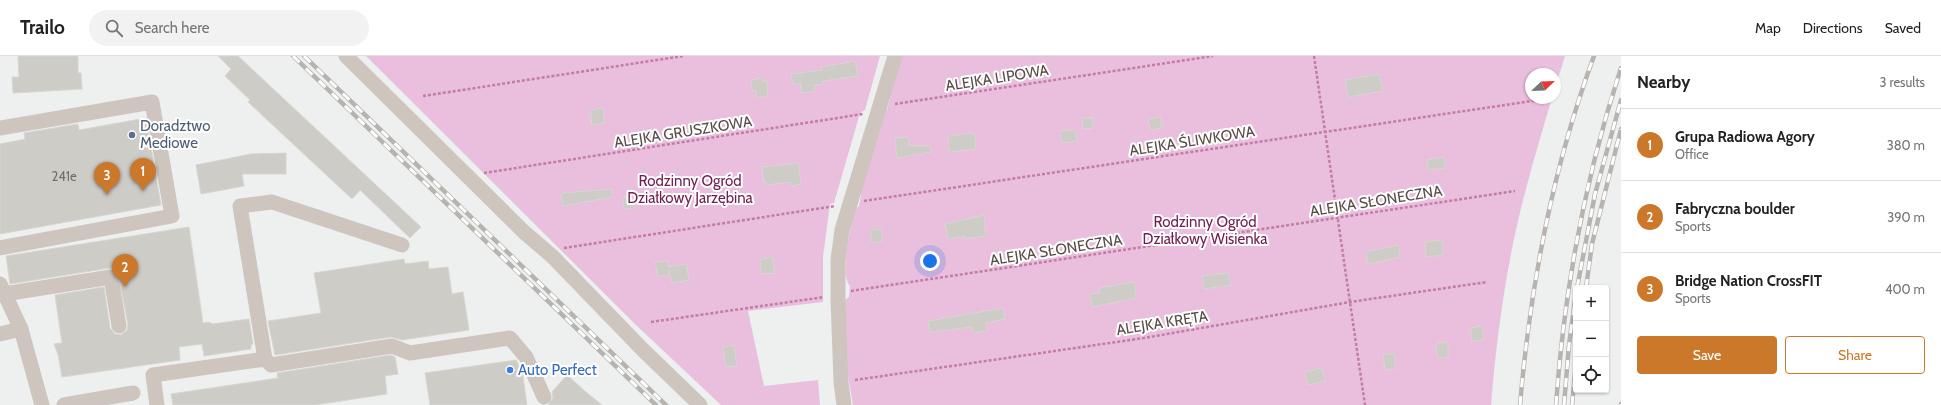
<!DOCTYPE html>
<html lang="en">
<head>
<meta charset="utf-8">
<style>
  :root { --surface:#fff; --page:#f2f2f2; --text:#222; --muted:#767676; --line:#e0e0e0; --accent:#cc782b }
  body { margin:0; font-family:Cabin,sans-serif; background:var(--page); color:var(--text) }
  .controls { position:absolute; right:12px; bottom:12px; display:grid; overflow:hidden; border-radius:4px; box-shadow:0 1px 3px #0004 }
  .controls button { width:36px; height:36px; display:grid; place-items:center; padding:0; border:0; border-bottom:1px solid var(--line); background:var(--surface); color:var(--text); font:20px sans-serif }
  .compass { position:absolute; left:1525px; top:12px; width:36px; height:36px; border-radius:50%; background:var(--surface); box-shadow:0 1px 3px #0004; rotate:67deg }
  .you { position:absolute; left:930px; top:205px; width:14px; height:14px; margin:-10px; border:3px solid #fff; border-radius:50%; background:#1a73e8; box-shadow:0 0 0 6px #1a73e833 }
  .badge { display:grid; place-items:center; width:26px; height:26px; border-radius:50%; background:var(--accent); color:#fff; font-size:13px; font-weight:700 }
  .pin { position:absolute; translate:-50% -33px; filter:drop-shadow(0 1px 2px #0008) }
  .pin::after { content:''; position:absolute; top:21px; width:14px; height:12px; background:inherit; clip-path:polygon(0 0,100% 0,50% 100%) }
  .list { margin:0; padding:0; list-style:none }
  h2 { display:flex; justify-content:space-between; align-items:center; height:52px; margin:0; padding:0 16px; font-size:17px }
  h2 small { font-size:13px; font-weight:400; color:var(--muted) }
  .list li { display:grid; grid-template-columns:26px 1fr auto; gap:12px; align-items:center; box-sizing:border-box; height:72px; padding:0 16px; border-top:1px solid var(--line) }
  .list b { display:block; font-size:15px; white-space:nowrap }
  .list p { margin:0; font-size:13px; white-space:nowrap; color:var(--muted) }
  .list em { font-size:13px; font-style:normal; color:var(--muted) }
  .actions { display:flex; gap:8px; padding:12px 16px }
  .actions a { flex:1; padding:9px 0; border:1px solid var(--accent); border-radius:4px; text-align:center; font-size:14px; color:var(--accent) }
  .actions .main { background:var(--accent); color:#fff }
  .icon { flex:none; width:22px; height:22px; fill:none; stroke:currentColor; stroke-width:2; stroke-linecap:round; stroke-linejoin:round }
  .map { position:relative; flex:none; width:1621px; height:349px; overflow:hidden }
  header { display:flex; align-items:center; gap:24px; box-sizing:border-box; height:56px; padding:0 20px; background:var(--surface); border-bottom:1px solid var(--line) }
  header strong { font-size:19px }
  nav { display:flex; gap:22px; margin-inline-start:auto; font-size:14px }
  .search { width:280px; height:36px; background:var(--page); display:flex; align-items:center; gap:10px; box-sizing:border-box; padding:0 14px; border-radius:22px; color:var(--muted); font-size:15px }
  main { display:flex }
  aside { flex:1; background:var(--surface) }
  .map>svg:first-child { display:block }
</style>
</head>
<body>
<header>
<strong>Trailo</strong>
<div class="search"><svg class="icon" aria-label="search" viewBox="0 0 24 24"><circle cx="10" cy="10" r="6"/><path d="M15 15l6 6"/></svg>Search here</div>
<nav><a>Map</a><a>Directions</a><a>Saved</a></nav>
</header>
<main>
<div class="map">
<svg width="1621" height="349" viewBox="0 0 1621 349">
  <rect width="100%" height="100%" fill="#edf0ef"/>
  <g fill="#eabfdd">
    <polygon points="366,0 880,0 865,54 860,57 834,147 830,148 823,201 823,246 748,255 764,330 818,324 820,349 721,349 637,270"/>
    <path d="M901 0H1565L1555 32V18H1531V42H1552C1543 72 1534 102 1526 133 1507 203 1497 277 1491 349H853L848 320 845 244 849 241 850 230C839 218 851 171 854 154L859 150 861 139 860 138 884 56 887 54Z"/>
  </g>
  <g fill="#ceccc7" stroke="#d8d6d2">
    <polygon points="18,0 78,0 78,17 81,17 82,33 13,37 12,21 19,21"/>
    <polygon points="218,0 238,0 421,171 410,182 360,134 352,143 248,46 250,44 225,20 231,13"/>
    <polygon points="855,5 858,20 823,25 823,28 814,29 815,35 801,37 801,27 793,28 791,18 822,14 821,11"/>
    <polygon points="1379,18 1383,35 1348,41 1345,24"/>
    <polygon points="763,22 763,26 767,25 768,40 757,42 756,34 752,35 751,24"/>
    <polygon points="603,52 605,67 592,69 590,54"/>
    <polygon points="1160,61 1162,72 1151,74 1148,64"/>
    <polygon points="146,62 161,149 0,178 0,88 25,83 24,77 78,68 79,74"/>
    <polygon points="1082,62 1093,62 1093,72 1083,73"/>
    <polygon points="1075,74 1077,85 1062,87 1060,75"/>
    <polygon points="974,77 976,93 949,96 948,80"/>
    <polygon points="908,81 909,90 930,90 931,96 897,102 895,82"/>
    <polygon points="286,97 286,118 242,118 244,130 201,138 196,109 251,98"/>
    <polygon points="1444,101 1446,112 1428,114 1427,104"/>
    <polygon points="798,107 801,128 791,130 790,126 767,129 767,126 764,126 762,111"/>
    <polygon points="611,133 612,141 563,150 561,139 563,137"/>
    <polygon points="633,141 634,152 624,153 623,142"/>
    <polygon points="984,159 986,180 965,183 965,180 948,183 945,168"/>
    <polygon points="189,171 203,267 210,266 212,268 249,263 253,288 251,289 251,293 204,300 202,288 179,291 180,304 62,321 58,298 54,288 62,287 55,239 104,231 110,272 115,278 121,279 127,274 128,269 118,216 110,212 10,228 6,200"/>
    <polygon points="881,173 883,185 872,187 870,174"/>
    <polygon points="1442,184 1443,199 1426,201 1425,186"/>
    <polygon points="1398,189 1400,201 1368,208 1366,196"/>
    <polygon points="772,201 775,217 762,218 760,204"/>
    <polygon points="404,203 405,208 428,205 429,213 448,211 452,238 463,236 469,274 402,284 391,281 275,299 268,265 321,257 314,217"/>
    <polygon points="668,205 668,211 686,208 689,224 672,227 669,214 669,219 658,220 655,206"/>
    <polygon points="1228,217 1231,229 1204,233 1202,220"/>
    <polygon points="1134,226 1136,242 1092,251 1090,238 1100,237 1099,232"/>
    <polygon points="1003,252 1005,263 986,267 987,275 973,277 972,271 930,276 928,265"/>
    <polygon points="1482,270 1484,284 1472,285 1470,272"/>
    <polygon points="1448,286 1448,301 1438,302 1436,288"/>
    <polygon points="734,289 737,310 726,311 723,291"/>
    <polygon points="1394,297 1395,312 1385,314 1383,299"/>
    <polygon points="391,299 395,301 398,318 385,320 387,338 315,349 173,349 171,338 278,322 277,317"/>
    <polygon points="516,304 522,314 527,349 430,349 425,317"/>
    <polygon points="1322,312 1325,325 1308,329 1305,316"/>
    <polygon points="567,319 586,336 602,349 548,349 553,342 552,336"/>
  </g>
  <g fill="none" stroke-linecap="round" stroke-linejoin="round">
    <g stroke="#c47ba5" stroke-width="2.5" stroke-dasharray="3 2" stroke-linecap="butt">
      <polyline points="1314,0 1365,349"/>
      <polyline points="423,40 683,0"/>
      <polyline points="895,48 1213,0"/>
      <polyline points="484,117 863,58"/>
      <polyline points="864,145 1538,44"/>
      <polyline points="564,192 835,150"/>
      <polyline points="851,235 1515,135"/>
      <polyline points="651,266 824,241"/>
      <polyline points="855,324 1144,282 1350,246 1487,226"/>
    </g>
    <g stroke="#cec5bf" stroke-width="15">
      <polyline points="346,0 524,176 553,201 643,294 700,349"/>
      <polyline points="0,72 152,46 172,160 0,192"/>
      <polyline points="402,189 272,146 240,150 265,303 271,309 392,290 410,297 510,282 526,301 544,341"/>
      <polyline points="0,228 21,273 42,349"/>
      <polyline points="4,238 111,221 119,270"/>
      <polyline points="0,278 21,273"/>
      <polyline points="64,349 133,337"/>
      <polyline points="157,349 153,319 265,303"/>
      <polyline points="844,349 841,326 838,243 838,204 842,174 895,0"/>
    </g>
    <defs>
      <g id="rail">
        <polyline points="293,0 656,349"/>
        <polyline points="304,0 666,349"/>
        <polyline points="1577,232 1595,138 1621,44"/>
        <polyline points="1586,232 1592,188 1621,73"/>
        <path d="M1520 349C1530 231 1553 111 1594 0"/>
        <path d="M1556 349C1564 234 1585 122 1621 12"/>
        <polyline points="1564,349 1569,289 1576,237"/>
        <polyline points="1572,349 1576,308"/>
        <polyline points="1621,349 1621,348"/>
      </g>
    </defs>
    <use href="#rail" stroke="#b7b4b0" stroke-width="4.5"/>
    <use href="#rail" stroke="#fff" stroke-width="3" stroke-dasharray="9" stroke-linecap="butt"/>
  </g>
  <circle fill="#5c6f8a" stroke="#fff" stroke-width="1.5" cx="132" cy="79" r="4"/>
  <circle fill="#3f7fe0" stroke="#fff" stroke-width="1.5" cx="510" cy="314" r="4"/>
  <g text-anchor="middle" stroke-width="4" stroke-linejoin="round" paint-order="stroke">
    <g font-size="13" fill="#766e67">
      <text x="64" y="125">241e</text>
    </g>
    <g font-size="15" fill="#584e47" stroke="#fff">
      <text transform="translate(997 22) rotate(-9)" y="5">ALEJKA LIPOWA</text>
      <text transform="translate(683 76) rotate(-9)" y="5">ALEJKA GRUSZKOWA</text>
      <text transform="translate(1192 85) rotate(-9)" y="5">ALEJKA ŚLIWKOWA</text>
      <text transform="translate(1376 145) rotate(-9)" y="5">ALEJKA SŁONECZNA</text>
      <text transform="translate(1056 194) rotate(-9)" y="5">ALEJKA SŁONECZNA</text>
      <text transform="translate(1162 267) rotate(-9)" y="5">ALEJKA KRĘTA</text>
    </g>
    <g font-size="15" fill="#4e5e75" stroke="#fff" text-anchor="start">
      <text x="140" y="75">Doradztwo<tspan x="140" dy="17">Mediowe</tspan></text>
    </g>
    <g font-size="15" fill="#722050" stroke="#fff">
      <text x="690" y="130">Rodzinny Ogród<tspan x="690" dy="17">Działkowy Jarzębina</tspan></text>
      <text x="1205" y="171">Rodzinny Ogród<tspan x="1205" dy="17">Działkowy Wisienka</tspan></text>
    </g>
    <g font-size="15" fill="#366cbe" stroke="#fff" text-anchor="start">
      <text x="518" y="319">Auto Perfect</text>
    </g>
  </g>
</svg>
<div class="controls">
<button>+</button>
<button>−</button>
<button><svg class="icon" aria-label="locate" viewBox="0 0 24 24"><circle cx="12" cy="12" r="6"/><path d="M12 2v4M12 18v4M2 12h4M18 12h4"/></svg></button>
</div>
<svg class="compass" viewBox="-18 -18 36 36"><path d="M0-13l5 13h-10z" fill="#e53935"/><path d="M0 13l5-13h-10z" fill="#767676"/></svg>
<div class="you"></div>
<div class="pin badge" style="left:143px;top:135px">1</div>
<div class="pin badge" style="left:125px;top:231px">2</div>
<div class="pin badge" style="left:107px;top:139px">3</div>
</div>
<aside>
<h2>Nearby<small>3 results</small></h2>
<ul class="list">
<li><span class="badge">1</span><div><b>Grupa Radiowa Agory</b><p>Office</p></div><em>380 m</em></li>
<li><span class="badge">2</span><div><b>Fabryczna boulder</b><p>Sports</p></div><em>390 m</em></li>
<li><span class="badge">3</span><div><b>Bridge Nation CrossFIT</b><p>Sports</p></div><em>400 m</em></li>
</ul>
<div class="actions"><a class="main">Save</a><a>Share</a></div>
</aside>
</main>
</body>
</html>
